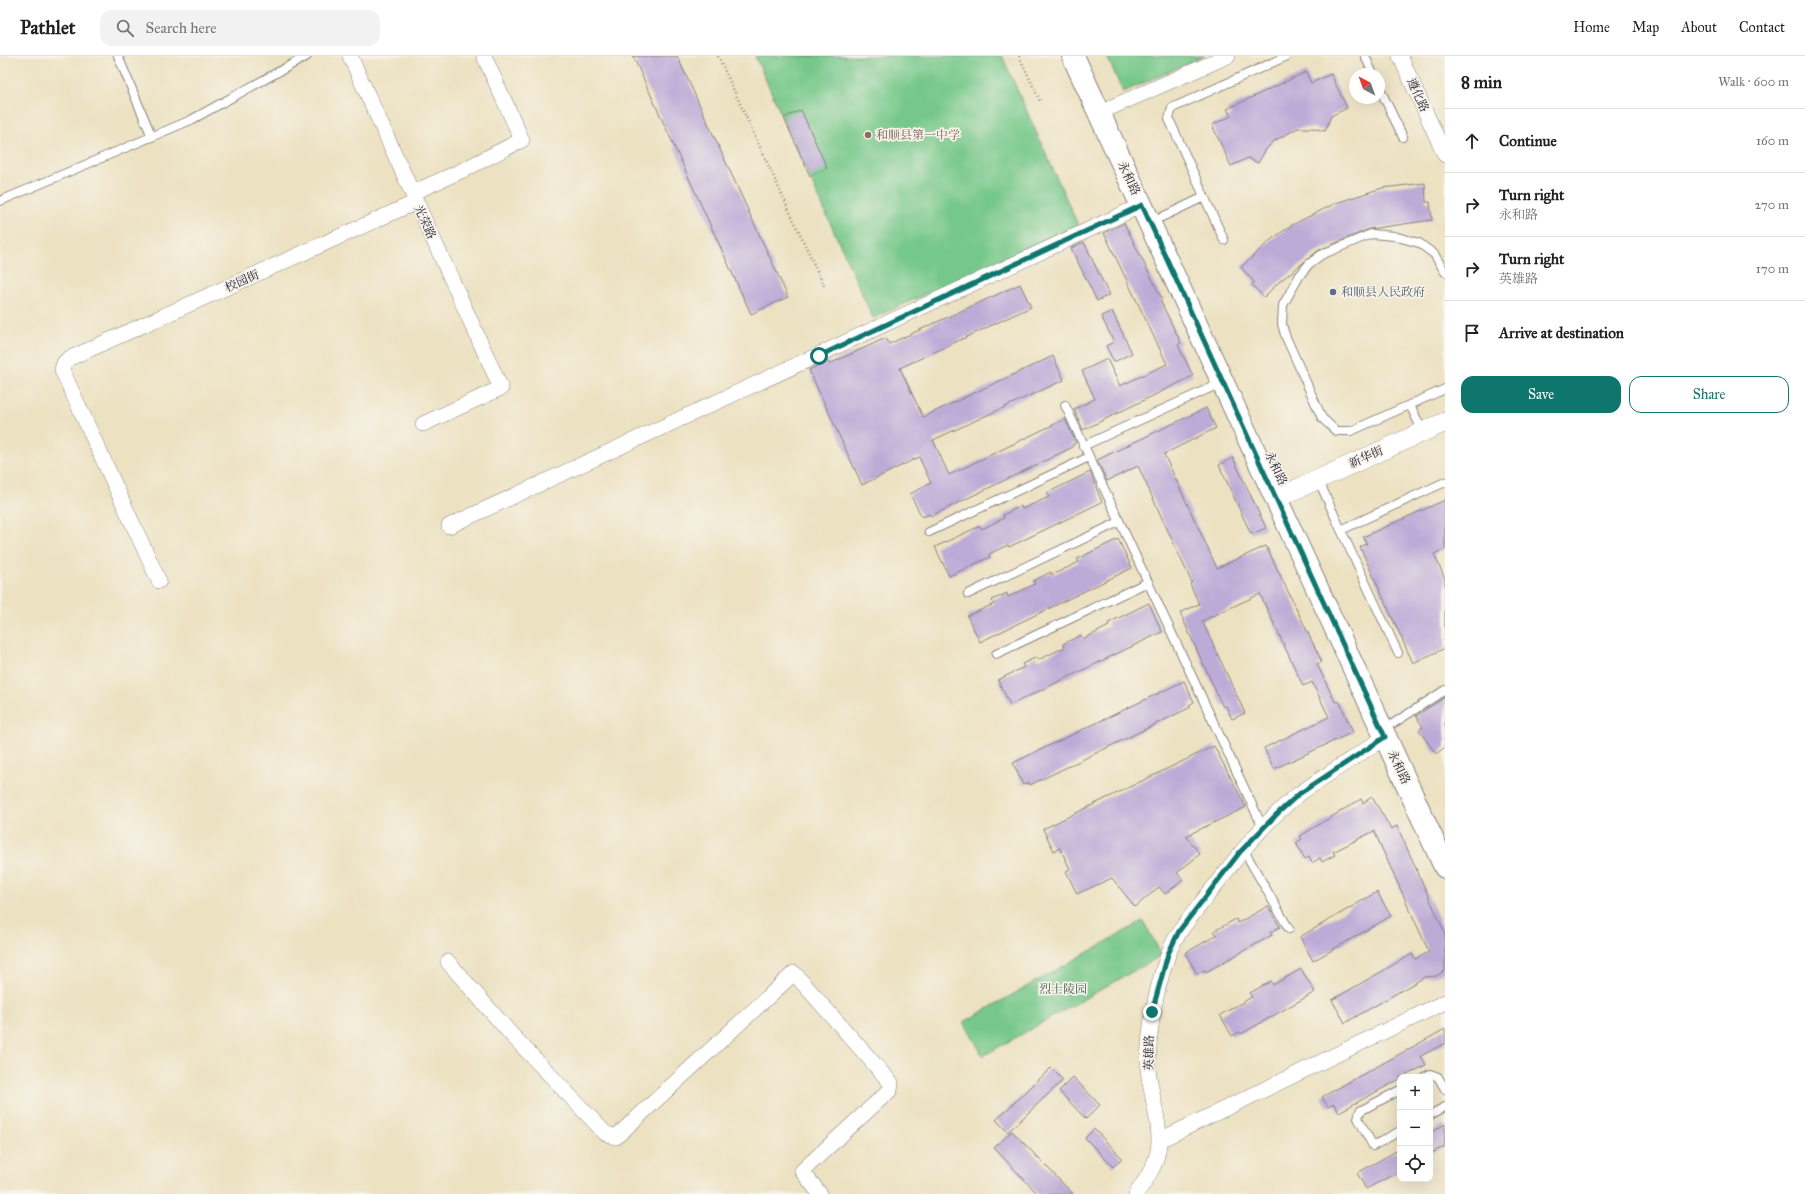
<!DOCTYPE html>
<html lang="en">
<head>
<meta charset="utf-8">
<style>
  :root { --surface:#fff; --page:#f2f2f2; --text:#202124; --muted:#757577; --line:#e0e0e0; --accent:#0f766e }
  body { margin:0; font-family:"IM FELL Great Primer","Noto Serif SC",serif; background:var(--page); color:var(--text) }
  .controls { position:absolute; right:12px; bottom:12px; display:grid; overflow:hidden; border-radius:8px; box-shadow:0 4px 16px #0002 }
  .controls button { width:36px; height:36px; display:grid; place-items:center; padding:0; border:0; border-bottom:1px solid var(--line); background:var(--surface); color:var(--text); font:20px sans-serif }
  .compass { position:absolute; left:1349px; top:12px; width:36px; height:36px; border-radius:50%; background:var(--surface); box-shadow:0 4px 16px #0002; rotate:319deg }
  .stop { position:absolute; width:12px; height:12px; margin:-9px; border:3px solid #0f766e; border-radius:50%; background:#fff }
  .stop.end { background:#0f766e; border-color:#fff; box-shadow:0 1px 4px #0008 }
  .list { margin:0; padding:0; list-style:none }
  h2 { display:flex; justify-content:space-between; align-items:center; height:52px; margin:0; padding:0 16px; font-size:17px }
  h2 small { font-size:13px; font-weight:400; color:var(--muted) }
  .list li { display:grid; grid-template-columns:26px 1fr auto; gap:12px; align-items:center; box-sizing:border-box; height:64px; padding:0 16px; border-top:1px solid var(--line) }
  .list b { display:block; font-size:15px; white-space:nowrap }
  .list p { margin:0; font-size:13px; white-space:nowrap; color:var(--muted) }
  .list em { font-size:13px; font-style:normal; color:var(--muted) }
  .actions { display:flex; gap:8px; padding:12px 16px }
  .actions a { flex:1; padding:9px 0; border:1px solid var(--accent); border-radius:12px; text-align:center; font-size:14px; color:var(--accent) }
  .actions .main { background:var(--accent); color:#fff }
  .icon { flex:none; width:22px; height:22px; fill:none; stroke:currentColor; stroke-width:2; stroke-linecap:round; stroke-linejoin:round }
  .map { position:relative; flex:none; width:1445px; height:1138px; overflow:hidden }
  header { display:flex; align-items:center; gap:24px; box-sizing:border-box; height:56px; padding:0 20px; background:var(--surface); border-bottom:1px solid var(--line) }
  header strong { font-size:19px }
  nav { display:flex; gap:22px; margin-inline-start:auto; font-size:14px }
  .search { width:280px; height:36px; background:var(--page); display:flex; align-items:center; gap:10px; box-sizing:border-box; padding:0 14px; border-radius:12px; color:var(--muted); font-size:15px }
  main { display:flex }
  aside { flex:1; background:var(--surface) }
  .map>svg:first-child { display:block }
</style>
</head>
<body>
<header>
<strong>Pathlet</strong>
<div class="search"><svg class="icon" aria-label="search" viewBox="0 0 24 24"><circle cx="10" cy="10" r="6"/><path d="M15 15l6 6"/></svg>Search here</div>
<nav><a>Home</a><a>Map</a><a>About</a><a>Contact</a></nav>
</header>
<main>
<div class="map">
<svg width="1445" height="1138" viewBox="0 0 1445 1138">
  <rect width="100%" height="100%" fill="#f7f3e8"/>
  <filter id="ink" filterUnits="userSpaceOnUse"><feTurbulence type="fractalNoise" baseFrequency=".025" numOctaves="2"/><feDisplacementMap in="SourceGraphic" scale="8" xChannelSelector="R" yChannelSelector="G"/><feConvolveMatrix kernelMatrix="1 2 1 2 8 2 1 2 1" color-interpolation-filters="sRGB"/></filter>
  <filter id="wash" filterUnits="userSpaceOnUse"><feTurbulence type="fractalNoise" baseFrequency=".012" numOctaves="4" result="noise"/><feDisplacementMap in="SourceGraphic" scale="16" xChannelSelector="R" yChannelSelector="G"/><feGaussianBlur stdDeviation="0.9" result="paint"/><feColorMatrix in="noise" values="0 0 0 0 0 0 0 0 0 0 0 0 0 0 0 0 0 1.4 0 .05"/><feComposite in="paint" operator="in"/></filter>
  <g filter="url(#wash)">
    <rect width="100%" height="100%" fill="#ece1c1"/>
    <g fill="#76c88a" stroke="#4c7562">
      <polygon points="755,0 1002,0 1078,169 977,216 966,220 873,262"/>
      <polygon points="1107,0 1205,0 1123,36"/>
      <polygon points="1143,865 1162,899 983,1000 964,966"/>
    </g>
    <g id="blocks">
      <g fill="#bcaad7">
        <polygon points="633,0 677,0 788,241 751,258"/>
        <polygon points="1306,16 1311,27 1331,18 1347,52 1331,60 1325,75 1312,72 1298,72 1274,85 1266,93 1258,107 1248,102 1231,110 1212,69 1231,60 1227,53"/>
        <polygon points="801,54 827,112 810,120 784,62"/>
        <polygon points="1425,127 1426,146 1430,146 1432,164 1369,173 1319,194 1279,226 1264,241 1252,229 1254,226 1241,211 1272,183 1292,169 1336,147 1382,132"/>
        <polygon points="1124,167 1162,243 1160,244 1181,287 1178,289 1193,320 1083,374 1074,353 1095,343 1082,315 1107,303 1120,330 1167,308 1104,177"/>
        <polygon points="1084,186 1109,239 1097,245 1071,192"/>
        <polygon points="1020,228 1031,251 900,312 923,361 1053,300 1064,324 933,384 949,419 1065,363 1076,387 1072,389 1073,391 931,460 930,458 922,461 910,438 931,427 919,401 862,429 809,314 827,305 829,308 886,282 889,288"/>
        <polygon points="1112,255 1132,297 1114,306 1106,290 1114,286 1101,260"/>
        <polygon points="1206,352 1216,372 1164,398 1217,512 1266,490 1322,606 1317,608 1335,646 1339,645 1353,676 1274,713 1264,692 1329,661 1312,626 1303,630 1260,538 1202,565 1245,657 1232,663 1226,650 1223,651 1180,557 1199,548 1190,528 1192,527 1138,410 1107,425 1097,404"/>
        <polygon points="1233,402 1266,472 1251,478 1219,409"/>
        <polygon points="1090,416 1102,446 1009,491 1008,489 989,498 990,501 949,520 935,491 980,470 982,473 1004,462 1003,459 1021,450 1022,453 1049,441 1047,437"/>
        <polygon points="1445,444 1445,493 1434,498 1445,523 1445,592 1413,607 1360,491 1367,488 1363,481"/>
        <polygon points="1118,483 1132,512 980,586 967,560 994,548 992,544 1007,537 1008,541 1035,528 1033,525 1051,516 1052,519 1079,506 1077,503"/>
        <polygon points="1149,547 1162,576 1010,649 998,624 1024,611 1022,608 1037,601 1038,604 1065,591 1063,588 1081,579 1083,583 1109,570 1108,567"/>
        <polygon points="1184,625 1194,646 1189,649 1191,651 1030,729 1029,726 1023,729 1013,707"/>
        <polygon points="1445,641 1445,691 1436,698 1419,674 1423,671 1416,660"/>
        <polygon points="1214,690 1246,751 1186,780 1200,798 1177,817 1183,824 1165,838 1159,831 1135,851 1112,822 1077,838 1066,815 1070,813 1060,792 1054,795 1043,773"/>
        <polygon points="1372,741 1391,773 1397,770 1445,877 1445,915 1436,920 1425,921 1345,967 1332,944 1412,898 1415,903 1429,896 1374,775 1333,796 1335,799 1322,806 1320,802 1312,807 1309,801 1305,803 1296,787 1302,783 1300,780 1361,743 1363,747"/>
        <polygon points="1377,836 1391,860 1313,905 1300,881"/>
        <polygon points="1268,850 1280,871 1270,876 1272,879 1247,893 1206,916 1204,914 1197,918 1185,897 1217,879 1214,875 1236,863 1238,867"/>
        <polygon points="1301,913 1315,936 1241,978 1239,976 1232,980 1220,959 1252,941 1250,937 1271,925 1273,929"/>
        <polygon points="1445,973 1445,987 1421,1000 1426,1009 1403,1021 1400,1021 1400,1023 1339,1056 1334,1048 1328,1051 1322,1041"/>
        <polygon points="1051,1012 1063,1024 1008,1076 996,1064"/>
        <polygon points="1073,1021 1100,1049 1086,1063 1059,1035"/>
        <polygon points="1445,1068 1445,1090 1430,1098 1430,1077"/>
        <polygon points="1094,1073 1122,1102 1113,1111 1085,1082"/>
        <polygon points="1012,1075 1073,1138 1038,1138 994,1092"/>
        <polygon points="1400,1093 1400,1115 1366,1133 1357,1117"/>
      </g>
    </g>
  </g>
  <g filter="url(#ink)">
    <use href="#blocks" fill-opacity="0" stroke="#87827e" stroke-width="1"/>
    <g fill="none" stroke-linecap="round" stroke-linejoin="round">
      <defs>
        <g id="service">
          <polyline points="118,0 152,81"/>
          <polyline points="1365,0 1373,18"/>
          <polyline points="1379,31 1403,81"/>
          <polyline points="0,145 191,64 307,0"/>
          <polyline points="1162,161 1204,141"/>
          <polyline points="1224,184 1169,63 1172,52 1287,0"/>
          <polyline points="1445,216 1434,198 1419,187 1394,180 1371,178 1321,199 1309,208 1300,219 1283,249 1282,268 1285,279 1322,362 1336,375 1351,375 1445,333"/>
          <polyline points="1065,349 1263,772"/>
          <polyline points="1410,349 1423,376"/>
          <polyline points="1083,390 1221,327"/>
          <polyline points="1318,423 1341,474"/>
          <polyline points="929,476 1089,401"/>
          <polyline points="968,538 1119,466"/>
          <polyline points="1398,597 1341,474 1445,426"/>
          <polyline points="996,598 1148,526"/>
          <polyline points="1394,667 1445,634"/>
          <polyline points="1243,793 1289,873"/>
          <polyline points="1424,1021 1430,1018 1438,1021 1445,1033"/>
          <polyline points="1400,1034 1360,1055 1358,1062 1373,1090 1400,1075"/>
          <polyline points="1430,1059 1445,1051"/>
        </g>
        <g id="minor">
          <polyline points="350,0 501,332 423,368"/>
          <polyline points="1400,0 1445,99"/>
          <polyline points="1112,51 1228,0"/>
          <polyline points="412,137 461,115 522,84 484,0"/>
          <polyline points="449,470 1142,149"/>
          <polyline points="159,525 62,314 64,307 68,303 416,146"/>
          <polyline points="448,906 510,977 605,1077 616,1081 794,917 891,1027 890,1034 802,1115 820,1138"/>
          <polyline points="1160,1084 1445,946"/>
          <path d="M1136 1138C1164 1100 1162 1087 1153 1042 1151 1031 1148 1020 1148 1009 1149 971 1155 935 1168 899 1176 876 1192 860 1206 841 1235 804 1262 767 1299 738 1327 718 1357 700 1385 681"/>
        </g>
        <polyline id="tertiary" points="1288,437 1445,366"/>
        <polyline id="secondary" points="1073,0 1445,811"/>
      </defs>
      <use href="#service" stroke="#87827e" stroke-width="10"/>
      <use href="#minor" stroke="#87827e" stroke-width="16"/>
      <use href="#tertiary" stroke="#87827e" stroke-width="20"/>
      <use href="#secondary" stroke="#87827e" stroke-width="24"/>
      <g stroke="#87827e" stroke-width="2.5" stroke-dasharray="1 3" stroke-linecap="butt">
        <polyline points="718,0 824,230"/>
        <polyline points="1019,0 1040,45"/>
      </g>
      <use href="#service" stroke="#fff" stroke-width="8"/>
      <use href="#minor" stroke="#fff" stroke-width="15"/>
      <use href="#tertiary" stroke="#fff" stroke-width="19"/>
      <use href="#secondary" stroke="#fff" stroke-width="22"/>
    </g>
  </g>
  <g fill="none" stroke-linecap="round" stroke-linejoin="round" filter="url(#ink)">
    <polyline stroke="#0f766e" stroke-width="5" points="819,300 1142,149 1385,681 1299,738 1278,757 1240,796 1179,875 1168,898 1152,956"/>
  </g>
  <circle fill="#8d6e63" stroke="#f7f3e8" stroke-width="1.5" cx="868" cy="79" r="4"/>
  <circle fill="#5c6f8a" stroke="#f7f3e8" stroke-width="1.5" cx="1333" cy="236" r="4"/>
  <g text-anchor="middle" stroke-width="3.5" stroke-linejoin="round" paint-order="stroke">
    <g font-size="12" fill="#22223b" stroke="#f7f3e8">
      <text transform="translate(1418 39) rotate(66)" y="4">遵化路</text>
      <text transform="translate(1129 122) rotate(65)" y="4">永和路</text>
      <text transform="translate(425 166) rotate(66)" y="4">光荣路</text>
      <text transform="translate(242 225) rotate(-24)" y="4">校园街</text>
      <text transform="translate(1366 401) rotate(-24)" y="4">新华街</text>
      <text transform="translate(1276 412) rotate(65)" y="4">永和路</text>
      <text transform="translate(1399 711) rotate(65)" y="4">永和路</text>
      <text transform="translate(1149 997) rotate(-89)" y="4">英雄路</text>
    </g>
    <g font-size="12" fill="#785e54" stroke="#f7f3e8" text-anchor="start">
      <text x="876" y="83">和顺县第一中学</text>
    </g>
    <g font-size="12" fill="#4e5e75" stroke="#f7f3e8" text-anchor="start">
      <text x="1341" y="240">和顺县人民政府</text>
    </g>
    <g font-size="12" fill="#3f5c57" stroke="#f7f3e8">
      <text x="1063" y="937">烈士陵园</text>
    </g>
  </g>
</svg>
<div class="controls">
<button>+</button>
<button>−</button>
<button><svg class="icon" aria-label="locate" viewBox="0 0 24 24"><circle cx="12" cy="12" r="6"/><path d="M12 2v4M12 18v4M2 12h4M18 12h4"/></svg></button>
</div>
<svg class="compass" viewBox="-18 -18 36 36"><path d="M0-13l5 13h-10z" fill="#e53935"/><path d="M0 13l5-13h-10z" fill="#757577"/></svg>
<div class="stop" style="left:819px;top:300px"></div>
<div class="stop end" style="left:1152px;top:956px"></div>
</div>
<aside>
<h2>8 min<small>Walk · 600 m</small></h2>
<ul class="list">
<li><svg class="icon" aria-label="ahead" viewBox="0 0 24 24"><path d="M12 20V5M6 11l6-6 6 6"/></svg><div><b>Continue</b></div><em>160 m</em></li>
<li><svg class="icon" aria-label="right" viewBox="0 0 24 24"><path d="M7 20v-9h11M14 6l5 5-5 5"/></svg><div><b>Turn right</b><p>永和路</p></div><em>270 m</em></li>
<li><svg class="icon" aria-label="right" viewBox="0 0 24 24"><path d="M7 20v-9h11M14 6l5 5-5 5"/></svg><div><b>Turn right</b><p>英雄路</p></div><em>170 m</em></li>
<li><svg class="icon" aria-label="arrive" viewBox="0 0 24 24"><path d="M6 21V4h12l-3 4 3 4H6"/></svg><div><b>Arrive at destination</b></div></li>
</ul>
<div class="actions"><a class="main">Save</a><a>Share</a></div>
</aside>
</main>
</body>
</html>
